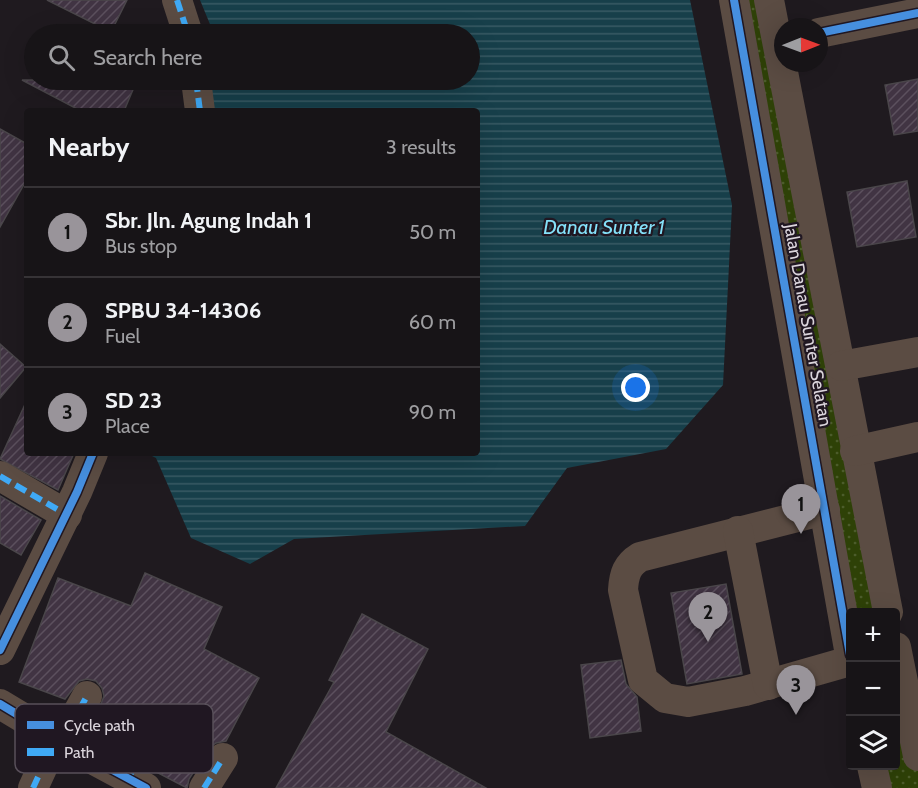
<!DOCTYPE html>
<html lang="en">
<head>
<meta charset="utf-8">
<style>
  :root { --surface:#171417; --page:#201d20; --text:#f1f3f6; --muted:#9e9ea1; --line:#363336; --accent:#99949a }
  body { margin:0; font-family:Cabin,sans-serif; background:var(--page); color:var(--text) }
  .controls { position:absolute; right:18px; bottom:18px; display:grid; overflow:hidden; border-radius:6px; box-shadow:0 6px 24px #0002 }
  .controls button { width:54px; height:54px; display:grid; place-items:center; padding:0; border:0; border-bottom:2px solid var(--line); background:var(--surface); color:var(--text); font:30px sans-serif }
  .compass { position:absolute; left:774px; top:18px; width:54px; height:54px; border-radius:50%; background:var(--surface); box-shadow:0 6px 24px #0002; rotate:89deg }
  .you { position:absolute; left:636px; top:388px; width:21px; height:21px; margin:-15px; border:4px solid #fff; border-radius:50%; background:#1a73e8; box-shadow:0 0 0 9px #1a73e833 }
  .badge { display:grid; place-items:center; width:39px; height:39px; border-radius:50%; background:var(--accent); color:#111; font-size:20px; font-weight:700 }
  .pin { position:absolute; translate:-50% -50px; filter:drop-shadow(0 2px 3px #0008) }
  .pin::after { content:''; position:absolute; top:32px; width:21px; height:18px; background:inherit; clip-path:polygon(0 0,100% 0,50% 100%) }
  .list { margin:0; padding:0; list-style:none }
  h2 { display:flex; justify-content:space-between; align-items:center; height:78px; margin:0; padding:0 24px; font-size:26px }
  h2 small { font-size:20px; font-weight:400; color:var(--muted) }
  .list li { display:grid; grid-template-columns:39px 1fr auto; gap:18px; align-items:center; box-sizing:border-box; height:90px; padding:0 24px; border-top:2px solid var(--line) }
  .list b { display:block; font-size:22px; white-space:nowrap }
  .list p { margin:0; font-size:20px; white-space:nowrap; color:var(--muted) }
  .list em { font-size:20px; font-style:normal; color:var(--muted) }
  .icon { flex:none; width:33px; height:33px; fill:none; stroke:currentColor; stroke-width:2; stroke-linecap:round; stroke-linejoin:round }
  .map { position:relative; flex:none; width:918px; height:788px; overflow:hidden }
  .search { position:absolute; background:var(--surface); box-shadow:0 6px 24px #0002; left:24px; top:24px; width:456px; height:66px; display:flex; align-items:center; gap:15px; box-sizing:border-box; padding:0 21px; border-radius:33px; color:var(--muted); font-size:22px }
  .panel { position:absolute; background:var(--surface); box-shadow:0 6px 24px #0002; left:24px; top:108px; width:456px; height:348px; border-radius:6px }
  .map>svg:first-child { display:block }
</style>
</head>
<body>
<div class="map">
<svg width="918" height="788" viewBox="0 0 918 788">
  <defs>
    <pattern id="grass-dots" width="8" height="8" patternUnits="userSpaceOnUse" patternTransform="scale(1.5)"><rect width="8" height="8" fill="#2e4107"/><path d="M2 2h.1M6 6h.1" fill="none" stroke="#4c5c2b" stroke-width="1.8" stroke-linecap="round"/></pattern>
    <pattern id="water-rules" width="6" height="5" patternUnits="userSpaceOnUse" patternTransform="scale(1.5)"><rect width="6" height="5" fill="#173f4a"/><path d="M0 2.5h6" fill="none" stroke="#385a64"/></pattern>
    <pattern id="building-hatch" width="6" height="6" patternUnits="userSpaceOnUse" patternTransform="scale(1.5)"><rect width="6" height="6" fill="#413443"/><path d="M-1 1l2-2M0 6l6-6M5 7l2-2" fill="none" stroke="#5c505e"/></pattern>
  </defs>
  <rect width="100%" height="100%" fill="#1f1a1f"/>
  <g fill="url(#grass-dots)">
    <polygon points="734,0 769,0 889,612 850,612"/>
    <polygon points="896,647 918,763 918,788 877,788 872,766 896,766"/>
  </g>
  <polygon fill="url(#water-rules)" points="200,0 690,0 732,205 723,385 666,449 567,468 525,526 294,539 250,564 191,538 156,458 146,453 477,453 477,111 204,111 203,80 470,80 470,34 214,34"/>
  <g fill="url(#building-hatch)" stroke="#4a464a" stroke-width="1.5">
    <polygon points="47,0 127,0 111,32"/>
    <polygon points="918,79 918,131 894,135 885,85"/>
    <polygon points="22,80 137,80 124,111 81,111"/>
    <polygon points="0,129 27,144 27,179 0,227"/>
    <polygon points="907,181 916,237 857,247 847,192"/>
    <polygon points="0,344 26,367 0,398"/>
    <polygon points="27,400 27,453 74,453 58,490 0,459"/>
    <polygon points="0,496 41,520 21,555 0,543"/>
    <polygon points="145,573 222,607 204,649 259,678 226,741 216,743 209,748 189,779 187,788 91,738 101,713 98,712 104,696 102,688 96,681 87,679 79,681 65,699 19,682 58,578 131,606"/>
    <polygon points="726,584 742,674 687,684 671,593"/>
    <polygon points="362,614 428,649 386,732 486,788 276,788 334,682 329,680"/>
    <polygon points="621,660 626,684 637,697 641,731 590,738 581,665"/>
  </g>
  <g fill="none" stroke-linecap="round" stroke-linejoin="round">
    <polyline stroke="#3b363b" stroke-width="30" stroke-dasharray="30 15" stroke-linecap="butt" points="128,778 159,727"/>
    <g stroke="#5b4c43" stroke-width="30">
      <polyline points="177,0 188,34"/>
      <polyline points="734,0 850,655"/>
      <polyline points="769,0 888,612"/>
      <polyline points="819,33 918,13"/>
      <polyline points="196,80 200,111"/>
      <polyline points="841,366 918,352"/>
      <polyline points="855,451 918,437"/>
      <polyline points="0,476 67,515"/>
      <path d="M825 510 640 557C627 565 624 574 623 590L643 680 665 698 688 702 745 691 850 661"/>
      <polyline points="738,531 768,685"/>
      <polyline points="896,647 918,756"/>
      <polyline points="0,650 77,492 93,453"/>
      <polyline points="0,704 83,754 146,788"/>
      <polyline points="62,741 87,696"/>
      <polyline points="872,766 877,788"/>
      <polyline points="33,788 56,738"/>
      <polyline points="204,788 223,758"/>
    </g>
    <g stroke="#3fa9f5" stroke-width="6" stroke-dasharray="12 6" stroke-linecap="butt">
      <polyline points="177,0 188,34"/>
      <polyline points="196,80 200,111"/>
      <polyline points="0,476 67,515"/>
      <polyline points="62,741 87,696"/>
      <polyline points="128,778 159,727"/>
      <polyline points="33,788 56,738"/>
      <polyline points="204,788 223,758"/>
    </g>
    <defs>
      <g id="cycleway">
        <polyline points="734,0 850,655"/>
        <polyline points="819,33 918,13"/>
        <polyline points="0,650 77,492 93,453"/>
        <polyline points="0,704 83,754 146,788"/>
      </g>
    </defs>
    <use href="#cycleway" stroke="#201722" stroke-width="11"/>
    <use href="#cycleway" stroke="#468fdf" stroke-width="8"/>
  </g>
  <g text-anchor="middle" stroke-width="4.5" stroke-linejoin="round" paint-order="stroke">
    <g font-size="18" fill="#dbd5dc" stroke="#201722">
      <text transform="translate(808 325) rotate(80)" y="6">Jalan Danau Sunter Selatan</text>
    </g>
    <g font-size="20" font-style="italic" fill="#84e1f9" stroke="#201722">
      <text x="604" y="234">Danau Sunter 1</text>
    </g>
  </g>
  <rect x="15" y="704" width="198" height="69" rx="9" fill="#201722" stroke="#58505a" stroke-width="1.5"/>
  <rect x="27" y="721" width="27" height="8" fill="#468fdf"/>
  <rect x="27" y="748" width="27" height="8" fill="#3fa9f5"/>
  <g font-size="16" fill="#dbd5dc">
    <text x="64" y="731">Cycle path</text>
    <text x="64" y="758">Path</text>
  </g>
</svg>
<div class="controls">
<button>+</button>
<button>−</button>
<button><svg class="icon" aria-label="layers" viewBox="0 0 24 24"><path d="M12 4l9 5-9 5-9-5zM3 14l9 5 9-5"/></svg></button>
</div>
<svg class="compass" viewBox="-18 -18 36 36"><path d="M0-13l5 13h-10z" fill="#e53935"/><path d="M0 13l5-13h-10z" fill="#9e9ea1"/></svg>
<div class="you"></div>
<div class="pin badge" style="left:801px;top:534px">1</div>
<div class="pin badge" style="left:708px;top:642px">2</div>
<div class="pin badge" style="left:796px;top:715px">3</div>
<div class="search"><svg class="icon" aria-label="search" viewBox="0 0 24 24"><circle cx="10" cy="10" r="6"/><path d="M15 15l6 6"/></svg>Search here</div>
<section class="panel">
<h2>Nearby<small>3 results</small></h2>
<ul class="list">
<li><span class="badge">1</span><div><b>Sbr. Jln. Agung Indah 1</b><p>Bus stop</p></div><em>50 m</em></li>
<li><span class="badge">2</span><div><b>SPBU 34-14306</b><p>Fuel</p></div><em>60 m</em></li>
<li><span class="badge">3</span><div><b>SD 23</b><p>Place</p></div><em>90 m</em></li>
</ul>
</section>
</div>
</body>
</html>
